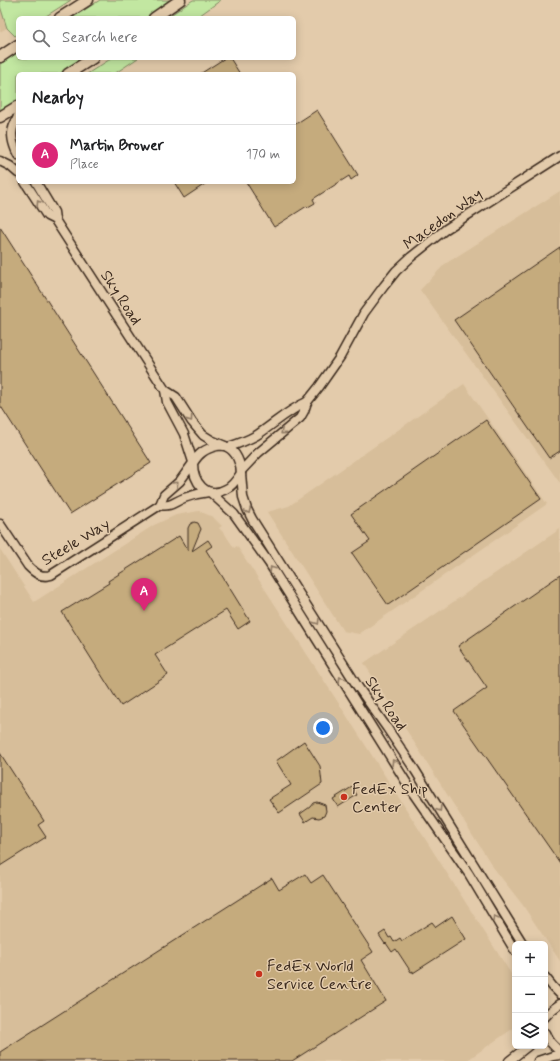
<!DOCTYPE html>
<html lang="en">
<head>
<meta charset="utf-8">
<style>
  :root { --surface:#fff; --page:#f2f2f2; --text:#202124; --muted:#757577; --line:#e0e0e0; --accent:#db2777 }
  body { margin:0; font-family:Mynerve,sans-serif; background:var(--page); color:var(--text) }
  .controls { position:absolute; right:12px; bottom:12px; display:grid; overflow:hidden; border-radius:6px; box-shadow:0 2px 10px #0003 }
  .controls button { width:36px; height:36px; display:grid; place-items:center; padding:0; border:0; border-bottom:1px solid var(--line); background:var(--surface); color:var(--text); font:20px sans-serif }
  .you { position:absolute; left:323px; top:728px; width:14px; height:14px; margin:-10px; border:3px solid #fff; border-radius:50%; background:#1a73e8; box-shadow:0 0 0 6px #1a73e833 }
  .badge { display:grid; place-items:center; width:26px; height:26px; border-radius:50%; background:var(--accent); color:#fff; font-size:13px; font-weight:700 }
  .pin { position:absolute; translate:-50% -33px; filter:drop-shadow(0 1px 2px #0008) }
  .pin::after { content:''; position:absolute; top:21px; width:14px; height:12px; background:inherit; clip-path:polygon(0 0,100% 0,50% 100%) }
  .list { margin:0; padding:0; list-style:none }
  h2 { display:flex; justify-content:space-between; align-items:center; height:52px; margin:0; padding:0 16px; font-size:17px }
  h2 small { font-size:13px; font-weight:400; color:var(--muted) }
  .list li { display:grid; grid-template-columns:26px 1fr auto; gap:12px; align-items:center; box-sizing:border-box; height:60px; padding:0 16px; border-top:1px solid var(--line) }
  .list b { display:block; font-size:15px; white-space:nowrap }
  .list p { margin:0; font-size:13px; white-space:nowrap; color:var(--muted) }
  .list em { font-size:13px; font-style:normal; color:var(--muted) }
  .icon { flex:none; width:22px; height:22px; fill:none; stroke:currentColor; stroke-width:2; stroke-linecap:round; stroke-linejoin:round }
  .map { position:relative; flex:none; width:560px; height:1061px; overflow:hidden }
  .search { position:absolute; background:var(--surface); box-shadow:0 2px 10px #0003; left:16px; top:16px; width:280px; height:44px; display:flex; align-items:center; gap:10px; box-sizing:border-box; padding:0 14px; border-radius:6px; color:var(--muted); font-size:15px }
  .panel { position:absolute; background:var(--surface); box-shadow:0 2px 10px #0003; left:16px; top:72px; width:280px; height:112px; border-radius:6px }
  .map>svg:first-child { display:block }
</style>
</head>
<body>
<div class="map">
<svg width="560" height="1061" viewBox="0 0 560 1061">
  <rect width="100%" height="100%" fill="#e3cbab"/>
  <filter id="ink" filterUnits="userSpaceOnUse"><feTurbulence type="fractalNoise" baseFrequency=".025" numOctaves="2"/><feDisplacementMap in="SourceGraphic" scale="8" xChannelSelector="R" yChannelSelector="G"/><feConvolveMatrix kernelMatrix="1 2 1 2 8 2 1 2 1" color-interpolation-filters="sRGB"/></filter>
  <g filter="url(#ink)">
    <g fill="#d7be9a">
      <polygon points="0,6 7,28 0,32"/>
      <polygon points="560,191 560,483 420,290 445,264"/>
      <polygon points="464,384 547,504 359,634 343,631 267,512 289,506"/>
      <polygon points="199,511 213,517 222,526 219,528 225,534 234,548 237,546 343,710 515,980 515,1027 466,1061 0,1061 0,549 34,602 154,525 176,515"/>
      <polygon points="560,529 560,961 522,904 493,867 364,663"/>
    </g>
    <g fill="#c2e7a1" stroke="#7e8860">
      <polygon points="0,0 71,0 43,18 18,18 18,34 15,36 7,28 0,6"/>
      <polygon points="100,0 175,0 147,18 72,18"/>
      <polygon points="193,0 221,0 196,18 166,18"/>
      <polygon points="18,52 18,58 84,58 59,74 18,74 18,100 0,112 0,64"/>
      <polygon points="112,58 138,58 114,74 87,74"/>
    </g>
    <g fill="#c5ab7d" stroke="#3b2a1e">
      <polygon points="225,58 230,58 240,74 200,74"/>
      <polygon points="317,110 358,175 351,180 349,176 313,199 315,203 308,207 307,206 274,227 246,182 294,182 294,125"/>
      <polygon points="174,182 208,182 184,198"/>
      <polygon points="0,227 151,463 70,514 0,405"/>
      <polygon points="560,247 560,451 549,458 454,320"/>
      <polygon points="486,420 541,499 388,605 352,553 370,541 351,514"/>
      <polygon points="194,522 198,523 201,529 192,551 208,540 212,546 206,550 250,621 238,629 226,610 155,655 168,675 121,706 62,612 109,583 108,581 179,536 188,551 188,528 190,524"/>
      <polygon points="560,575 560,863 454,711 487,688 458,646"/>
      <polygon points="304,741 320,766 322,784 279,813 269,799 291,785 276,761"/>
      <polygon points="0,753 44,821 38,825 46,837 0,866"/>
      <polygon points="352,787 357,795 338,807 333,799"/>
      <polygon points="317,802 325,805 326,811 324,816 319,818 313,817 305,822 300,814 310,807 313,803"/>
      <polygon points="305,874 311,883 323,875 373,952 361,960 386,1001 292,1061 0,1061 0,1052 272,878 279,890"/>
      <polygon points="452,916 466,939 413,973 413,971 411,972 396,949 392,952 386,943 385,944 379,935 385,931 389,938 391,937 394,942 400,938 402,941 432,922 436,927"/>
    </g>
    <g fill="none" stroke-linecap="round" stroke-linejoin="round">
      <defs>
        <g id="minor">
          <path d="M18 116C17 120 14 124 13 128 10 137 14 147 18 155"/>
          <polyline points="0,161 10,166 18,173"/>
          <polyline points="25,182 47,216 55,220 165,390 176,397 192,422 203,435 211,440 225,446"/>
          <polyline points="36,182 54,212 55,220"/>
          <polyline points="165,390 167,402 184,434 193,462"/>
          <path d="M217 446C220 446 224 445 227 447 236 451 241 464 241 473 237 479 233 486 226 489 206 500 193 482 193 463 199 453 205 449 217 446Z"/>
          <path d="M228 447C238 444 248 440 257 435 274 424 288 410 307 402"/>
          <polyline points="241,471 258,453 300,418 304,411 307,402 319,387 340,357 364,313 384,286 396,271 411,257 446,229 560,156"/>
          <polyline points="241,473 243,497 247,509 252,519 358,687 387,728 415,770 523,944"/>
          <polyline points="211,493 234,514 269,563 413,793 469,874 515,951"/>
          <path d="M160 505C171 507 174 502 184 498 192 495 200 493 209 492"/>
          <path d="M0 524 28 566C35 573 41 578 51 575L160 505 164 495 180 481 193 463"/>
          <polyline points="545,977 553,987 560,994"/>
          <path d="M545 1017C549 1012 554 1008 560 1004"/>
          <path d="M545 1033C548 1041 553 1046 560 1051"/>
          <polyline points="509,1061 528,1046"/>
          <polyline points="538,1061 553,1056 560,1055"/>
        </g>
        <g id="major">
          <polyline points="60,18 88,0"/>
          <polyline points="154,18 180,0"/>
          <polyline points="0,57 18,45"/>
          <polyline points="68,74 93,58"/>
          <polyline points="0,117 18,106"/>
        </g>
      </defs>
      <use href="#minor" stroke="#3b2a1e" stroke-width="11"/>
      <use href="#major" stroke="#3b2a1e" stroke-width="13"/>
      <use href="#minor" stroke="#e3cbab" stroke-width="8"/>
      <use href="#major" stroke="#e3cbab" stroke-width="10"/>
    </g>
    <defs><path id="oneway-chevron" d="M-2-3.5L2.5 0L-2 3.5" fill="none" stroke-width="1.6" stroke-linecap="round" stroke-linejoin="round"/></defs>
    <g stroke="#8f7a64">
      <use href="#oneway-chevron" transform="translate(39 203) rotate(-123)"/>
      <use href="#oneway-chevron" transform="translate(190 419) rotate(55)"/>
      <use href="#oneway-chevron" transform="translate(283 432) rotate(139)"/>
      <use href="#oneway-chevron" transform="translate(176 484) rotate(-44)"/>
      <use href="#oneway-chevron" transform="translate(248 511) rotate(65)"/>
      <use href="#oneway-chevron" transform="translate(272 569) rotate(-123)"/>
      <use href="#oneway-chevron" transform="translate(317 622) rotate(58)"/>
      <use href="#oneway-chevron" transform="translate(341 679) rotate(-122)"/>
      <use href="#oneway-chevron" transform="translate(394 762) rotate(-122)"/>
      <use href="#oneway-chevron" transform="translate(439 809) rotate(58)"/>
      <use href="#oneway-chevron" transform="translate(495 918) rotate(-121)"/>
    </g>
  </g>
  <g fill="#c8321e" stroke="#e3cbab" stroke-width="1.5">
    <circle cx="344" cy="797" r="4"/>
    <circle cx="259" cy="974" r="4"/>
  </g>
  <g text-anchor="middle" stroke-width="3" stroke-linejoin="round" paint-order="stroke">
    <g font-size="16" fill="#3b2a1e" stroke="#e3cbab">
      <text transform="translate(442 218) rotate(-36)" y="6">Macedon Way</text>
      <text transform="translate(122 297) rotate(57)" y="6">Sky Road</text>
      <text transform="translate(75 541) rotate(-31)" y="6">Steele Way</text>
      <text transform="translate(387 703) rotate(56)" y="6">Sky Road</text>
    </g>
    <g font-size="16" fill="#3b2a1e" stroke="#e3cbab" text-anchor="start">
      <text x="352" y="794">FedEx Ship<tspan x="352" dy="18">Center</tspan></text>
      <text x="267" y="971">FedEx World<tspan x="267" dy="18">Service Centre</tspan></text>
    </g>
  </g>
</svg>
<div class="controls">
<button>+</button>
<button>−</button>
<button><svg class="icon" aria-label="layers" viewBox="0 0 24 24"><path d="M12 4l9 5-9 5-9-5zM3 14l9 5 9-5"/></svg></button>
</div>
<div class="you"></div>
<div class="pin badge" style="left:144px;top:611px">A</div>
<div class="search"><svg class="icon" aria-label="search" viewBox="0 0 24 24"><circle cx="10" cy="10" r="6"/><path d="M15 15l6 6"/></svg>Search here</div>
<section class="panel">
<h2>Nearby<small></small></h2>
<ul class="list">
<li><span class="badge">A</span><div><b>Martin Brower</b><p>Place</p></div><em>170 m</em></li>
</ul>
</section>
</div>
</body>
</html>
